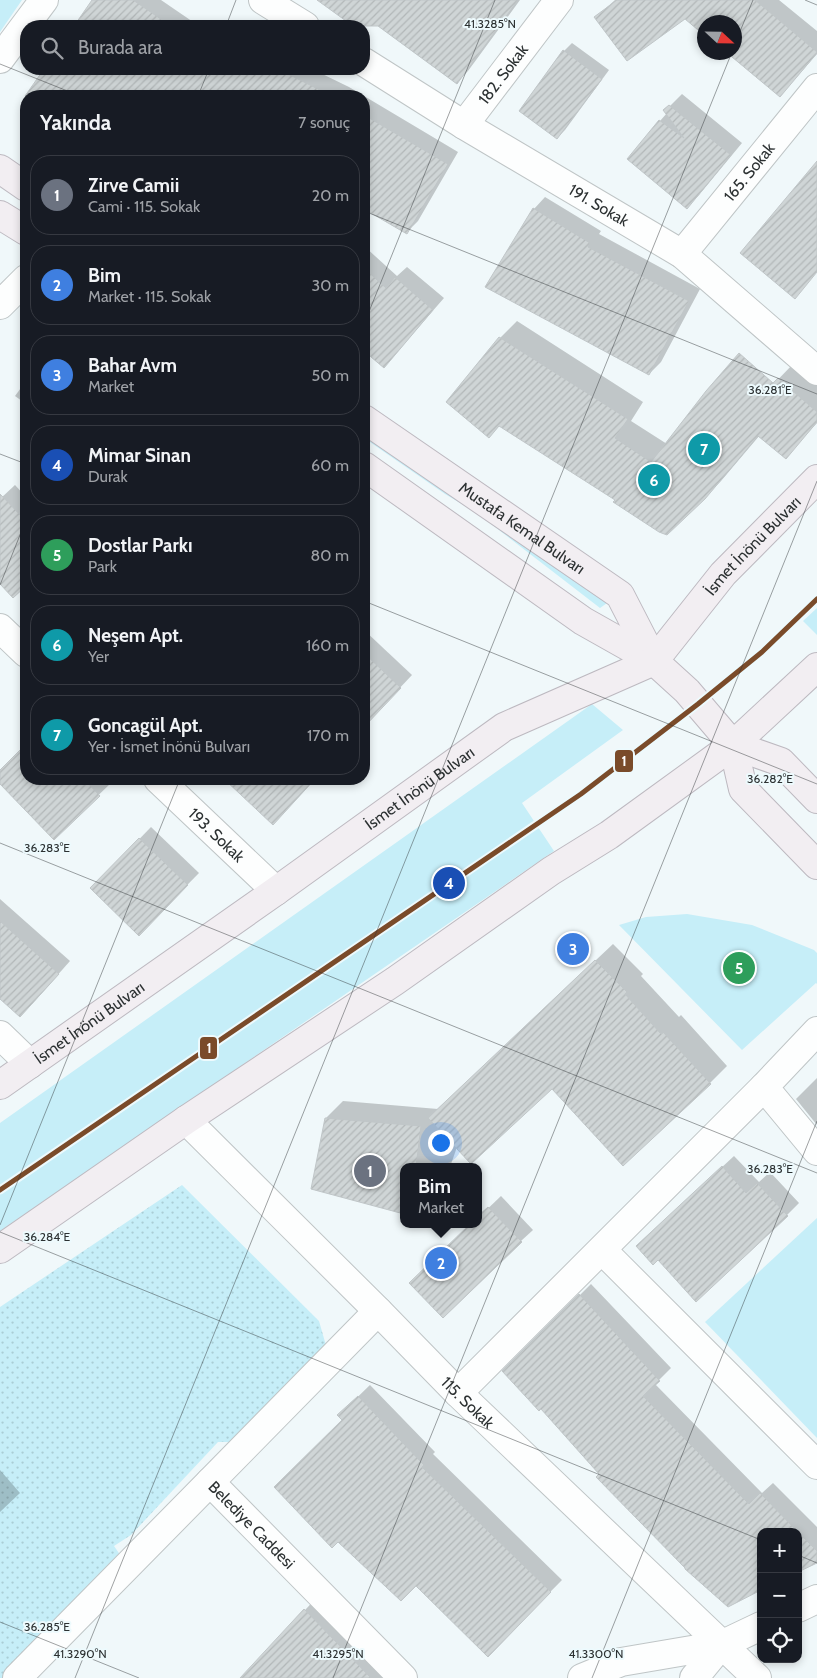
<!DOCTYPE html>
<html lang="tr">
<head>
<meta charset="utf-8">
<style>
  :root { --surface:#171b24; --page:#242831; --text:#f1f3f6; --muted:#9ea1a6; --line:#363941; --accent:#0b8043 }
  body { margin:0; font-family:Cabin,sans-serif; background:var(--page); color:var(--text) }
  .controls { position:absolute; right:15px; bottom:15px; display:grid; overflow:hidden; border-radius:10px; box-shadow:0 2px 8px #0003 }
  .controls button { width:45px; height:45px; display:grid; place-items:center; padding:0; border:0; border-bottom:1px solid var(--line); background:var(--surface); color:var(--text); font:25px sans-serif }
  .compass { position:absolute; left:697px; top:15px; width:45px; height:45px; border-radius:50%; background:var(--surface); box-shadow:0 2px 8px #0003; rotate:112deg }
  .you { position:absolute; left:440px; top:1142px; width:18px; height:18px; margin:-12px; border:4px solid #fff; border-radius:50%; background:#1a73e8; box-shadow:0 0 0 8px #1a73e833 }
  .badge { display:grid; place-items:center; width:32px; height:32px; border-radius:50%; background:var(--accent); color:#fff; font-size:16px; font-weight:700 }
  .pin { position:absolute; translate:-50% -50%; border:2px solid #fff; box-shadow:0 1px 5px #0006 }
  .popup { position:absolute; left:400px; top:1163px; width:82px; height:65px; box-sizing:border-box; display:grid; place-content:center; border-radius:10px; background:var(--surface); filter:drop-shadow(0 1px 4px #0005); font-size:16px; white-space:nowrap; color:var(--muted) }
  .popup b { font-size:19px; color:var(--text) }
  .popup::after { content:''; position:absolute; left:50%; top:100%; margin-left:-10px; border:10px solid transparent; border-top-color:var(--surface) }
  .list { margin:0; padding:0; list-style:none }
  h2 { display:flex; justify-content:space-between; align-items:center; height:65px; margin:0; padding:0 20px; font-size:21px }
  h2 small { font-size:16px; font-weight:400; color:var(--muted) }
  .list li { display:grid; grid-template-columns:32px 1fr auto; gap:15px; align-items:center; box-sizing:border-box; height:80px; margin:0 10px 10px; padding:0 10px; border:1px solid var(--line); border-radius:20px }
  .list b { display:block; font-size:19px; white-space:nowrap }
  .list p { margin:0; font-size:16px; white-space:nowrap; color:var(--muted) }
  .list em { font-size:16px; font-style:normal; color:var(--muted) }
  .icon { flex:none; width:28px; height:28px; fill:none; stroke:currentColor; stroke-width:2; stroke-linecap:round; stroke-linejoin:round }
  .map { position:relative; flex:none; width:817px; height:1678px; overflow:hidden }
  .search { position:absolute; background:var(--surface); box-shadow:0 2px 8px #0003; left:20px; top:20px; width:350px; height:55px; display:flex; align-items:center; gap:12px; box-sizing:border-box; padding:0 18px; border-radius:20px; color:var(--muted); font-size:19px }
  .panel { position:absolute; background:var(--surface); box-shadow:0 2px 8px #0003; left:20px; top:90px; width:350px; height:695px; border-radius:20px }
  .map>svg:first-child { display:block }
</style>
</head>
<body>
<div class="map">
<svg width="817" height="1678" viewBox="0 0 817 1678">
  <defs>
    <pattern id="garden-dots" width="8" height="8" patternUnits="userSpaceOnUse" patternTransform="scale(1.25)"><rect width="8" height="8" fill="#c6eef8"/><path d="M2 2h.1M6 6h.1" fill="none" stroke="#aacdd5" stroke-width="1.8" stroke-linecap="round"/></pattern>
    <pattern id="building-hatch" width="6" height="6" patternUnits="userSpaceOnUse" patternTransform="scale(1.25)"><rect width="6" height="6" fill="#cfd5d6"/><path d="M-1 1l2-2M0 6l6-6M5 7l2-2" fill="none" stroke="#b2b7b8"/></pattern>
  </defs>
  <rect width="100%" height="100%" fill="#f0f8fa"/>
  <g fill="#c6eef8">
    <polygon points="0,0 22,0 0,32"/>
    <polygon points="364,420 610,601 600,608 477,513 445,494 364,438"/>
    <polygon points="817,608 817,635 803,621"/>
    <polygon points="592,704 623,730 522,803 554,851 0,1231 0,1123"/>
    <polygon points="687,914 752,925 814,950 817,953 817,984 816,983 742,1050 619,925 646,917"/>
    <polygon points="817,1218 817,1438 705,1322"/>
  </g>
  <polygon fill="url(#garden-dots)" points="182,1185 319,1321 327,1349 233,1442 218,1442 131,1535 114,1546 123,1559 4,1678 0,1678 0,1307"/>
  <g fill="#0003">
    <polygon points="94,0 161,0 199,26 75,26"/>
    <polygon points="319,0 520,0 468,71 456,83 368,18 360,26 355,26"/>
    <polygon points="615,0 779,0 817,31 817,54 780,96 734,52 734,22 704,22 704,33 685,17 596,17"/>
    <polygon points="572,43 609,70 565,130 557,138 564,51"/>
    <polygon points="46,69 312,69 349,87 458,152 418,221 407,232 364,207 364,96 26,96"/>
    <polygon points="682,94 742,143 699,195 687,207 660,121 667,113 665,111"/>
    <polygon points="26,97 26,108 21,105"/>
    <polygon points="545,197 601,231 599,234 700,289 661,362 649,374 534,209"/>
    <polygon points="364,246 397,276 407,267 444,298 384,367 364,349"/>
    <polygon points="517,321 643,402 631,421 667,444 764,394 795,362 817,381 817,423 785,458 760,435 721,481 667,534 617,499 500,425 489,436 500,338"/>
    <polygon points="26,381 26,404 15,396"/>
    <polygon points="15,485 26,497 26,584 13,597 0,583 0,499"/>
    <polygon points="364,630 412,675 364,726"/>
    <polygon points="26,745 26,779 107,779 111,783 54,838 0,782 0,771"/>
    <polygon points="226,779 315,779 273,823"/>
    <polygon points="151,827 199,873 139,934 92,888"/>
    <polygon points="0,899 70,961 32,1004 0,997"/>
    <polygon points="613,944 643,974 641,976 679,1017 681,1015 727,1066 710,1083 552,1087 457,1147 450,1167 404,1167 326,1118 343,1101 438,1109"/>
    <polygon points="817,1078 817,1125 796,1099"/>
    <polygon points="734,1156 759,1182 770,1172 799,1203 787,1215 658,1259 650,1234"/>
    <polygon points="501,1196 533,1230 521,1241 478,1224 478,1218"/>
    <polygon points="591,1284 671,1368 655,1384 762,1493 773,1483 817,1527 817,1561 798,1570 798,1532 761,1532 601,1474 541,1407 504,1371"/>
    <polygon points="370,1385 435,1452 433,1454 562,1580 488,1655 344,1420 339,1415"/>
    <polygon points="0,1470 20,1493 0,1512"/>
    <polygon points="319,1595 401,1678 242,1678"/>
  </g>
  <g fill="url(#building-hatch)" stroke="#c0c6c8">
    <polygon points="92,0 133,0 171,26 74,26"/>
    <polygon points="317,0 518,0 457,84 378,26 353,26"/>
    <polygon points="617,0 755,0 817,52 817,53 780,97 726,52 734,52 734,22 704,22 704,35 685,19 627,61 594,17"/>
    <polygon points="563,50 602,79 557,139 519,111"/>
    <polygon points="44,69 278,69 332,96 25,96"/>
    <polygon points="669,105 731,155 687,209 627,159 659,120 684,138 663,110"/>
    <polygon points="364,115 448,164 407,234 364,209"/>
    <polygon points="817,161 817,272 795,299 740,253"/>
    <polygon points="533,208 590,243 588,247 689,301 649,375 485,287"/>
    <polygon points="364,268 386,288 395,277 433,310 384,368 364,351"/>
    <polygon points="499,337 628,419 615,438 651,462 706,391 739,353 773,383 778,378 817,412 817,422 786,459 758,436 705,499 667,535 659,532 613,502 615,500 499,426 489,438 446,402"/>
    <polygon points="0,494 26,521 26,586 13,598 0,584"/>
    <polygon points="364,653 401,688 364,727"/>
    <polygon points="26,744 26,779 84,779 100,796 54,840 0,784 0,770"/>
    <polygon points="224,779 315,779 273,825"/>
    <polygon points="139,838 188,885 139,936 90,888"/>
    <polygon points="0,921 59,974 20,1017 0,999"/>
    <polygon points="595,960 627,992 625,994 661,1034 663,1032 711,1084 623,1166 552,1089 471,1164 428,1118"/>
    <polygon points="325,1118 421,1126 416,1167 404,1167 404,1214 311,1189"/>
    <polygon points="722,1166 746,1193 757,1183 788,1216 696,1302 658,1260 653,1265 636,1246"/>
    <polygon points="488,1207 522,1242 443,1318 409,1283 470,1224 478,1224 478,1216"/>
    <polygon points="579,1294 660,1381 643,1396 749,1504 760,1493 798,1532 761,1532 761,1590 728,1607 685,1569 685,1568 596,1477 599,1474 541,1409 539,1411 502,1371"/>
    <polygon points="358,1396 424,1465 422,1467 551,1592 488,1657 416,1586 401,1601 338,1542 332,1548 274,1487 342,1420 337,1415"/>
    <polygon points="798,1532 817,1551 817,1563 798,1572"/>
    <polygon points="304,1609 371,1678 240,1678"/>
  </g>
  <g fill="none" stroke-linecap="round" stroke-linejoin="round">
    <defs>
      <g id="minor">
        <polyline points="263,0 305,26"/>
        <polyline points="0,59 44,0"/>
        <path id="s1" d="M364 62 464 125 682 254 817 371"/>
        <path id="s2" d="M464 125 559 0"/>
        <path id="s3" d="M682 254 817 88"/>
        <polyline points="0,305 26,279"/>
        <polyline points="0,628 26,653"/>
        <path id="s4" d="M158 779 276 891"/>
        <polyline points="817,1031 764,1087 817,1151"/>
        <polyline points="0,1035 30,1064"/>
        <path id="s5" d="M186 1120 378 1311 458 1393 757 1678"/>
        <polyline points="602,1250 817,1465"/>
        <polyline points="458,1393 764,1087"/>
        <polyline points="210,1482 378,1311"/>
        <polyline points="798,1608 817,1599"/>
        <path id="s6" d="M17 1678 210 1482 403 1678"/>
        <polyline points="582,1678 621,1662 721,1645"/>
        <polyline points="694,1678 721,1645 761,1626"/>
      </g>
      <g id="major">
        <polyline points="0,169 26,187"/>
        <polyline points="0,215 26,231"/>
        <path id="s7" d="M364 419 620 595 654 661"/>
        <polyline points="364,466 583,621 654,661 687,691 733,745 743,789 817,865"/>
        <polyline points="733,745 781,762 817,799"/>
        <path id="s8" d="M0 1085 276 891 504 727 654 661 723 574 817 479"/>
        <polyline points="0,1249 186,1120 395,981 551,871 609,835 733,745 817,667"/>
      </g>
    </defs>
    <use href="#minor" stroke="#bfc5c6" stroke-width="30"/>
    <use href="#major" stroke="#bdb9c0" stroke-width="30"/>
    <use href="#minor" stroke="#fdfefe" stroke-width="28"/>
    <use href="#major" stroke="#f2eef2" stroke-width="28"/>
    <defs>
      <polyline id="tram-1" points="0,1190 581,794 698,704 762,652 817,599"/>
    </defs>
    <use href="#tram-1" stroke="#edfafd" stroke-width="9"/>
    <use href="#tram-1" stroke="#7a4b2a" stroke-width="5"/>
  </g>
  <path fill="none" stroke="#2c3132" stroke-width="1" stroke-opacity="0.45" d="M805 0 817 5M226 26 236 0M734 46 753 0M0 64 80 96M198 96 209 69M364 211 817 394M364 324 495 0M0 454 26 464M0 585 26 520M364 601 817 784M0 843 817 1173M0 1225 180 779M0 1232 761 1540M798 1555 817 1563M0 1622 139 1678M75 1678 732 52M333 1678 817 481M592 1678 817 1121"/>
  <g text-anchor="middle" stroke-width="4" stroke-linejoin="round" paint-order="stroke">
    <g font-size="16" fill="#2c3132" stroke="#edfafd">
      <text dy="6" stroke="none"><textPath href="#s2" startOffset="64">182. Sokak</textPath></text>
      <text dy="6" stroke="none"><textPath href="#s3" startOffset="106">165. Sokak</textPath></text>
      <text dy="6" stroke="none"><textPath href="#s1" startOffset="275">191. Sokak</textPath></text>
      <text dy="6" stroke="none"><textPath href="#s7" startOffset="192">Mustafa Kemal Bulvarı</textPath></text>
      <text dy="6" stroke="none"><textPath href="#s8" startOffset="934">İsmet İnönü Bulvarı</textPath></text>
      <text dy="6" stroke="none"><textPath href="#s8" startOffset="514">İsmet İnönü Bulvarı</textPath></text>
      <text dy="6" stroke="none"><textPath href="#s4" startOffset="81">193. Sokak</textPath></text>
      <text dy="6" stroke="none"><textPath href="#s8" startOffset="109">İsmet İnönü Bulvarı</textPath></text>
      <text dy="6" stroke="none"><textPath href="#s5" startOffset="399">115. Sokak</textPath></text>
      <text dy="6" stroke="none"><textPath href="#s6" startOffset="335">Belediye Caddesi</textPath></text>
    </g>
  </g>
  <g font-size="12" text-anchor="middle" fill="#2c3132" stroke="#edfafd" stroke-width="4" stroke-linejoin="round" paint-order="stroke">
    <text x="490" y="28">41.3285°N</text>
    <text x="770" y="394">36.281°E</text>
    <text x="770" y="783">36.282°E</text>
    <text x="47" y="852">36.283°E</text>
    <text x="770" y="1173">36.283°E</text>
    <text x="47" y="1241">36.284°E</text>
    <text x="47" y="1631">36.285°E</text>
    <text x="80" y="1658">41.3290°N</text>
    <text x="338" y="1658">41.3295°N</text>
    <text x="596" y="1658">41.3300°N</text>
  </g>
  <g stroke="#edfafd" stroke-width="2">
    <rect x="614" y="749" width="20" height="24" rx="5" fill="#7a4b2a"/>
    <rect x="199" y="1036" width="19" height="24" rx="5" fill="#7a4b2a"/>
  </g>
  <g font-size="14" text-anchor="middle" font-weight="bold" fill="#fff">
    <text x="624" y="766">1</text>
    <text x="209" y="1053">1</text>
  </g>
</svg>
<div class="controls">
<button>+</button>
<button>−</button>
<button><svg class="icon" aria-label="locate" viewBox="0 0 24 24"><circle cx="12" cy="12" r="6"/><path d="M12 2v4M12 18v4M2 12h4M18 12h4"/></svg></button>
</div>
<svg class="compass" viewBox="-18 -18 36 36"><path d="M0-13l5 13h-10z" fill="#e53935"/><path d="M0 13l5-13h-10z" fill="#9ea1a6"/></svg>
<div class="you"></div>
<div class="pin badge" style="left:370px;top:1171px;background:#6b7280">1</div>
<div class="pin badge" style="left:441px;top:1263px;background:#3f7fe0">2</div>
<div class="popup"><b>Bim</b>Market</div>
<div class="pin badge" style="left:573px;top:949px;background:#3f7fe0">3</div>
<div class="pin badge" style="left:449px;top:883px;background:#1a4fb4">4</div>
<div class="pin badge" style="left:739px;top:968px;background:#2e9e5b">5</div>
<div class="pin badge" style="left:654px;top:480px;background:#0f9aa8">6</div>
<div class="pin badge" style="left:704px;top:449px;background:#0f9aa8">7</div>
<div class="search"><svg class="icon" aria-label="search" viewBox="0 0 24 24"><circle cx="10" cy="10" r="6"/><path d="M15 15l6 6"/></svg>Burada ara</div>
<section class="panel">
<h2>Yakında<small>7 sonuç</small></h2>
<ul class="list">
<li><span class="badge" style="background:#6b7280">1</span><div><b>Zirve Camii</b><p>Cami · 115. Sokak</p></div><em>20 m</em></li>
<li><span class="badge" style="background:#3f7fe0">2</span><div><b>Bim</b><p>Market · 115. Sokak</p></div><em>30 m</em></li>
<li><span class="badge" style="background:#3f7fe0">3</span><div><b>Bahar Avm</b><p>Market</p></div><em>50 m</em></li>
<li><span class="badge" style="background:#1a4fb4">4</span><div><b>Mimar Sinan</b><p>Durak</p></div><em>60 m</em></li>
<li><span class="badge" style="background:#2e9e5b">5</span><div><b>Dostlar Parkı</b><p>Park</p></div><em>80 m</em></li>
<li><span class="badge" style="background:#0f9aa8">6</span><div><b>Neşem Apt.</b><p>Yer</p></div><em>160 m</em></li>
<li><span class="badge" style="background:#0f9aa8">7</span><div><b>Goncagül Apt.</b><p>Yer · İsmet İnönü Bulvarı</p></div><em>170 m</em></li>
</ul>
</section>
</div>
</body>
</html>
